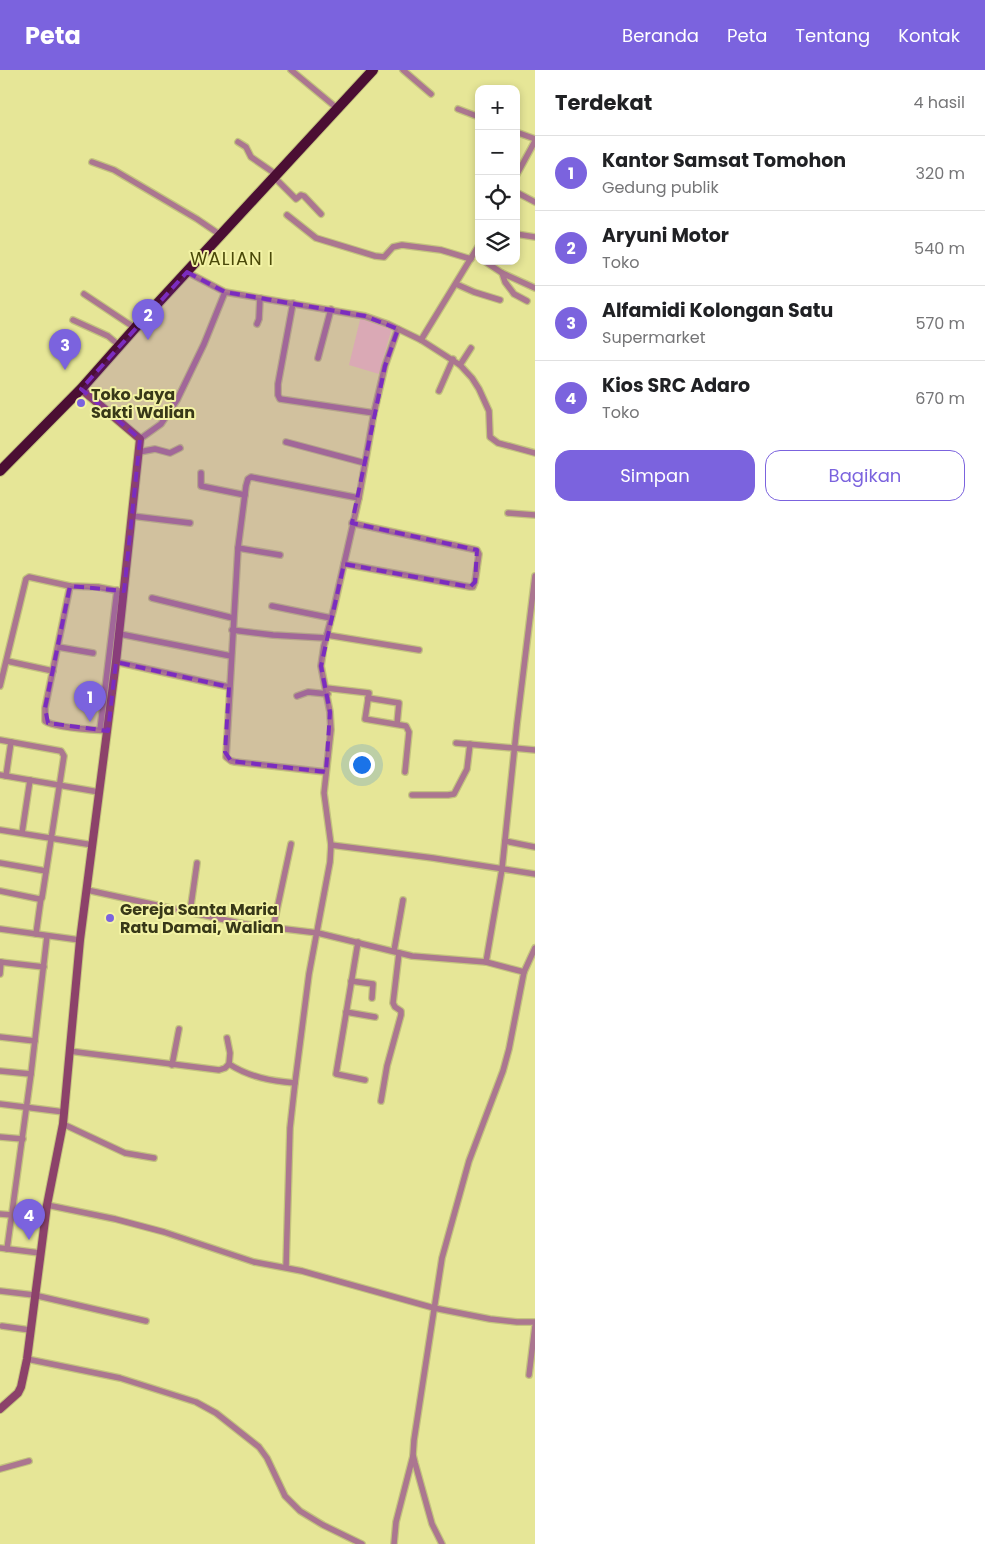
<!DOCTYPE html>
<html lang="id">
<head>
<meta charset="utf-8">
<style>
  :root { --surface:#fff; --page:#f2f2f2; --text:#202124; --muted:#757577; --line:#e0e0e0; --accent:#7b63de }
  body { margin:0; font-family:Poppins,sans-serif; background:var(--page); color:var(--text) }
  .controls { position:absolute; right:15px; top:15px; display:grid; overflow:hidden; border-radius:10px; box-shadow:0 2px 8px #0003 }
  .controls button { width:45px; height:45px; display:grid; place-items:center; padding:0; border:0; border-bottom:1px solid var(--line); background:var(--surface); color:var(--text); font:25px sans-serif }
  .you { position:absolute; left:361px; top:694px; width:18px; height:18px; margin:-12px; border:4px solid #fff; border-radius:50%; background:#1a73e8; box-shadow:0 0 0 8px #1a73e833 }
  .badge { display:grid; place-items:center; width:32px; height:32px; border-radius:50%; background:var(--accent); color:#fff; font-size:16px; font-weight:700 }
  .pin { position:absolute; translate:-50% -41px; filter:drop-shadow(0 1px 2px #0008) }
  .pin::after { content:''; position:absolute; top:26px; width:18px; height:15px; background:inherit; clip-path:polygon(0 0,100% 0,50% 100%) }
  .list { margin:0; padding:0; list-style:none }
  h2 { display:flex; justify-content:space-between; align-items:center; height:65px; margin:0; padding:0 20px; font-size:21px }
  h2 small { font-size:16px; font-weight:400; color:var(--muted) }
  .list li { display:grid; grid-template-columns:32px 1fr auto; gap:15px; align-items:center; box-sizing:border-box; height:75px; padding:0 20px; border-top:1px solid var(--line) }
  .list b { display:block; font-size:19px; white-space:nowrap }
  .list p { margin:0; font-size:16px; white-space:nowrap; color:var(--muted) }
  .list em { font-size:16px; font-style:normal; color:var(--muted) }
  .actions { display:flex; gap:10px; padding:15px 20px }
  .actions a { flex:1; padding:11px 0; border:1px solid var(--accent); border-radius:15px; text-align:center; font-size:18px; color:var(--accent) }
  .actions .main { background:var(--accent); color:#fff }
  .icon { flex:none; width:28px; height:28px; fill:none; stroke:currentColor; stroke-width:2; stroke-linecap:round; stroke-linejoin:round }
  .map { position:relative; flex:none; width:535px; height:1474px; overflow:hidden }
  header { display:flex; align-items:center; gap:30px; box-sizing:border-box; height:70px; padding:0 25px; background:var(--accent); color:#fff }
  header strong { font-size:24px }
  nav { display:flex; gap:28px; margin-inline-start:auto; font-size:18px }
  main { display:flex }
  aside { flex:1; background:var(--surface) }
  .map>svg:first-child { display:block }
</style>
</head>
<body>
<header>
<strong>Peta</strong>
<nav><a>Beranda</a><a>Peta</a><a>Tentang</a><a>Kontak</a></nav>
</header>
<main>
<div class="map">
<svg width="535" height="1474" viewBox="0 0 535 1474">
  <rect width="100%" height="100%" fill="#e6e697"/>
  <polygon fill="#f2c8b3" points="361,246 392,257 379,304 349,295"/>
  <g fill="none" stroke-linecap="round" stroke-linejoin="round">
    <defs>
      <g id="street">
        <polyline points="291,0 338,39"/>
        <polyline points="403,0 431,24"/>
        <polyline points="458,39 479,47"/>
        <polyline points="516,62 535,69"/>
        <polyline points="238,72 246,77 251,87 277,105"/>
        <polyline points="92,92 114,100 197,149 222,166"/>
        <polyline points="516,106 535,71"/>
        <polyline points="275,108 296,129 301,125 304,126 321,144"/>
        <polyline points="516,122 535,132"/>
        <polyline points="287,145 316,168 375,186 384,187 393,177 402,175 441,180 471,189"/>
        <polyline points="516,164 535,167"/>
        <polyline points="484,191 502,203 505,212 514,224 527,231"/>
        <polyline points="187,202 225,222 365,246 388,254 421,270 460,295 472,308 479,319 489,341 490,367 498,373 535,383"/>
        <polyline points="502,203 535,218"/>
        <polyline points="456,214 474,222 500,230"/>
        <polyline points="84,224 135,258"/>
        <polyline points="293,233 278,314 278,325 280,329 374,343"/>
        <polyline points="73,250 108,266 120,276"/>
        <polyline points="257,254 259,249 260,228"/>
        <polyline points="421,270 479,175"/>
        <polyline points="318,288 331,239"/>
        <polyline points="460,295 471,278"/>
        <polyline points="439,321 453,289"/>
        <polyline points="140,369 161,354 177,330 204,274 225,222"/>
        <polyline points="286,372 365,393"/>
        <polyline points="139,382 155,379 170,383 180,378"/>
        <polyline points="201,403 201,416 245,425"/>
        <polyline points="508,443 535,445"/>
        <polyline points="132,446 190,453"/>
        <polyline points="238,478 280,485"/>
        <polyline points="344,494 470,517 473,517 475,512 479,484 477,480 352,453"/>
        <path d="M70 516 45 638V651C54 658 95 660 108 661"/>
        <polyline points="152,528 233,548"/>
        <polyline points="272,536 331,548"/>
        <polyline points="232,560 273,565 326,568"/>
        <polyline points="120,564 231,586"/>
        <polyline points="327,565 419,580"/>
        <polyline points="58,577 93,583"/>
        <polyline points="7,591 53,601"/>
        <polyline points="116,592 229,617"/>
        <polyline points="0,616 26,509 29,507 70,516 98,517 124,522"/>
        <polyline points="326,618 369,623 365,649 406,656 409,662 405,702"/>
        <polyline points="297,626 308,622 328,624"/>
        <polyline points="368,628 399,633 397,654"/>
        <polyline points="100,660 117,520"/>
        <polyline points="0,670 61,681 64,686 42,828 39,829 0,821"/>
        <polyline points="456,673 535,680"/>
        <polyline points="326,702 235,692 231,691 226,687 238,478 246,416 248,409 251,407 359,428"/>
        <polyline points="0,705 99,722"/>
        <polyline points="6,706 11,672"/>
        <polyline points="412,725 448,725 454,724 467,699 470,674"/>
        <polyline points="0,760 93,775"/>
        <polyline points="22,763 30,710"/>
        <polyline points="505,771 535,777"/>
        <polyline points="331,775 433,788 535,804"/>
        <polyline points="0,793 46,801"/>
        <polyline points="87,820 244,854 318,863 412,886 486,892 524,902 535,878"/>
        <polyline points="190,842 197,793"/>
        <polyline points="273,858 291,774"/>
        <polyline points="0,859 80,870"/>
        <polyline points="36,864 41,828"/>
        <polyline points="358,872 336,1004 365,1010"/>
        <polyline points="394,881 403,830"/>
        <polyline points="0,892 44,897"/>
        <polyline points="486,892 502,799 517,654 535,506"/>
        <polyline points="0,904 1,892"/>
        <polyline points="351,911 373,914 372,928"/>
        <polyline points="346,942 375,947"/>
        <polyline points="0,967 35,971"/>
        <polyline points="69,981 219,1000 225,998 229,994 230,983 227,968"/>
        <path d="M229 994C249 1007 271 1011 295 1013"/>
        <polyline points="172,995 179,959"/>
        <polyline points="0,1001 31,1004"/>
        <polyline points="381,1031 387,996 401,945 401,941 395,937 393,933 399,883"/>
        <polyline points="0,1034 64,1042"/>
        <polyline points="63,1054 125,1083 154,1088"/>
        <polyline points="0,1067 23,1069"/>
        <polyline points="47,1135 115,1149 164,1162 254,1192 302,1201 434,1238 490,1249 517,1252 535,1252"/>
        <polyline points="0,1144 12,1145"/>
        <polyline points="0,1178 40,1183"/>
        <polyline points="7,1179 31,1004 47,866"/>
        <polyline points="286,1197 290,1058 295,1013 309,904 330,792 331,775 324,723 331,660 330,642 321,596 324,576 334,538 359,428 374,343 385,296 398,259"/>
        <polyline points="0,1221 34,1225 146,1251"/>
        <polyline points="2,1256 30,1260"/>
        <polyline points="27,1289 120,1308 196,1332 216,1343 259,1377 267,1388 285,1426 300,1441 323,1455 362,1474"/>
        <polyline points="529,1305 535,1256"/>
        <polyline points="0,1399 29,1391"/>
        <polyline points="394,1474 396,1452 413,1386"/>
        <polyline points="442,1474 432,1454 415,1393 413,1385 414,1370 442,1188 469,1091 503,1001 509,979 524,902"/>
      </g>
      <polyline id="secondary" points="0,1339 18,1323 21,1317 27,1289 47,1135 63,1054 80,870 116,592 140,369 81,319"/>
      <polyline id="highway" points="0,401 81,319 143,249 373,0"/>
    </defs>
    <use href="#street" stroke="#c3c37e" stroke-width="8"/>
    <use href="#secondary" stroke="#c3c37e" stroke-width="10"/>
    <use href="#highway" stroke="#c3c37e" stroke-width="12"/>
    <use href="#street" stroke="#ab7690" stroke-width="5.5"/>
    <use href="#secondary" stroke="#8c426a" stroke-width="8"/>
    <use href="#highway" stroke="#4b0e33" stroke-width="10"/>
  </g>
  <path fill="#7b2cbf" fill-opacity="0.2" stroke="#7b2cbf" stroke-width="4" stroke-dasharray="10 6" stroke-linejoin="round" d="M187 202 225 222 365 246 398 259 385 296 352 453 477 480 475 512 470 517 344 494 321 596 330 642 326 702 231 691 225 682 229 617 116 592 108 661 48 653 45 638 70 516 124 521 140 369 81 319Z"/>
  <g fill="#7b63de" stroke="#f3f3a4" stroke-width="2">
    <circle cx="81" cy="333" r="5"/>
    <circle cx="110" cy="848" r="5"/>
  </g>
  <g text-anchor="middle" stroke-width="4" stroke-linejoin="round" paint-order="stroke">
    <g font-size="16" font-weight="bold" fill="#383818" stroke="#f3f3a4" text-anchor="start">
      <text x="91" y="330">Toko Jaya<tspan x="91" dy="18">Sakti Walian</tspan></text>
      <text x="120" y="845">Gereja Santa Maria<tspan x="120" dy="18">Ratu Damai, Walian</tspan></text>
    </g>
    <g font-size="18" letter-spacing="1" fill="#4a4909" stroke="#f3f3a4">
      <text x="232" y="195">WALIAN I</text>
    </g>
  </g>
</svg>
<div class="controls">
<button>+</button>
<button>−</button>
<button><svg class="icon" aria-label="locate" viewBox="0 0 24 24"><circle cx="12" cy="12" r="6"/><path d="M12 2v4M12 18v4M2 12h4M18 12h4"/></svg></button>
<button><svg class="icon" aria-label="layers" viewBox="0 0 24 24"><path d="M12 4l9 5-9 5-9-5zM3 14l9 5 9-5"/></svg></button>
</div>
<div class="you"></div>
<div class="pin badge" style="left:90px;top:652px">1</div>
<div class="pin badge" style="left:148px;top:270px">2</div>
<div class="pin badge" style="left:65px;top:300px">3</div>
<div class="pin badge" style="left:29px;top:1170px">4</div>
</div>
<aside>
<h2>Terdekat<small>4 hasil</small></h2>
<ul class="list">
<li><span class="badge">1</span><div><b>Kantor Samsat Tomohon</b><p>Gedung publik</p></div><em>320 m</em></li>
<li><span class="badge">2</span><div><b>Aryuni Motor</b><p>Toko</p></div><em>540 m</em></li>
<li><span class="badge">3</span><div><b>Alfamidi Kolongan Satu</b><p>Supermarket</p></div><em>570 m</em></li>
<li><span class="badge">4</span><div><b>Kios SRC Adaro</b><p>Toko</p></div><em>670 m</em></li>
</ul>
<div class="actions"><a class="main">Simpan</a><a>Bagikan</a></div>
</aside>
</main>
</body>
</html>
